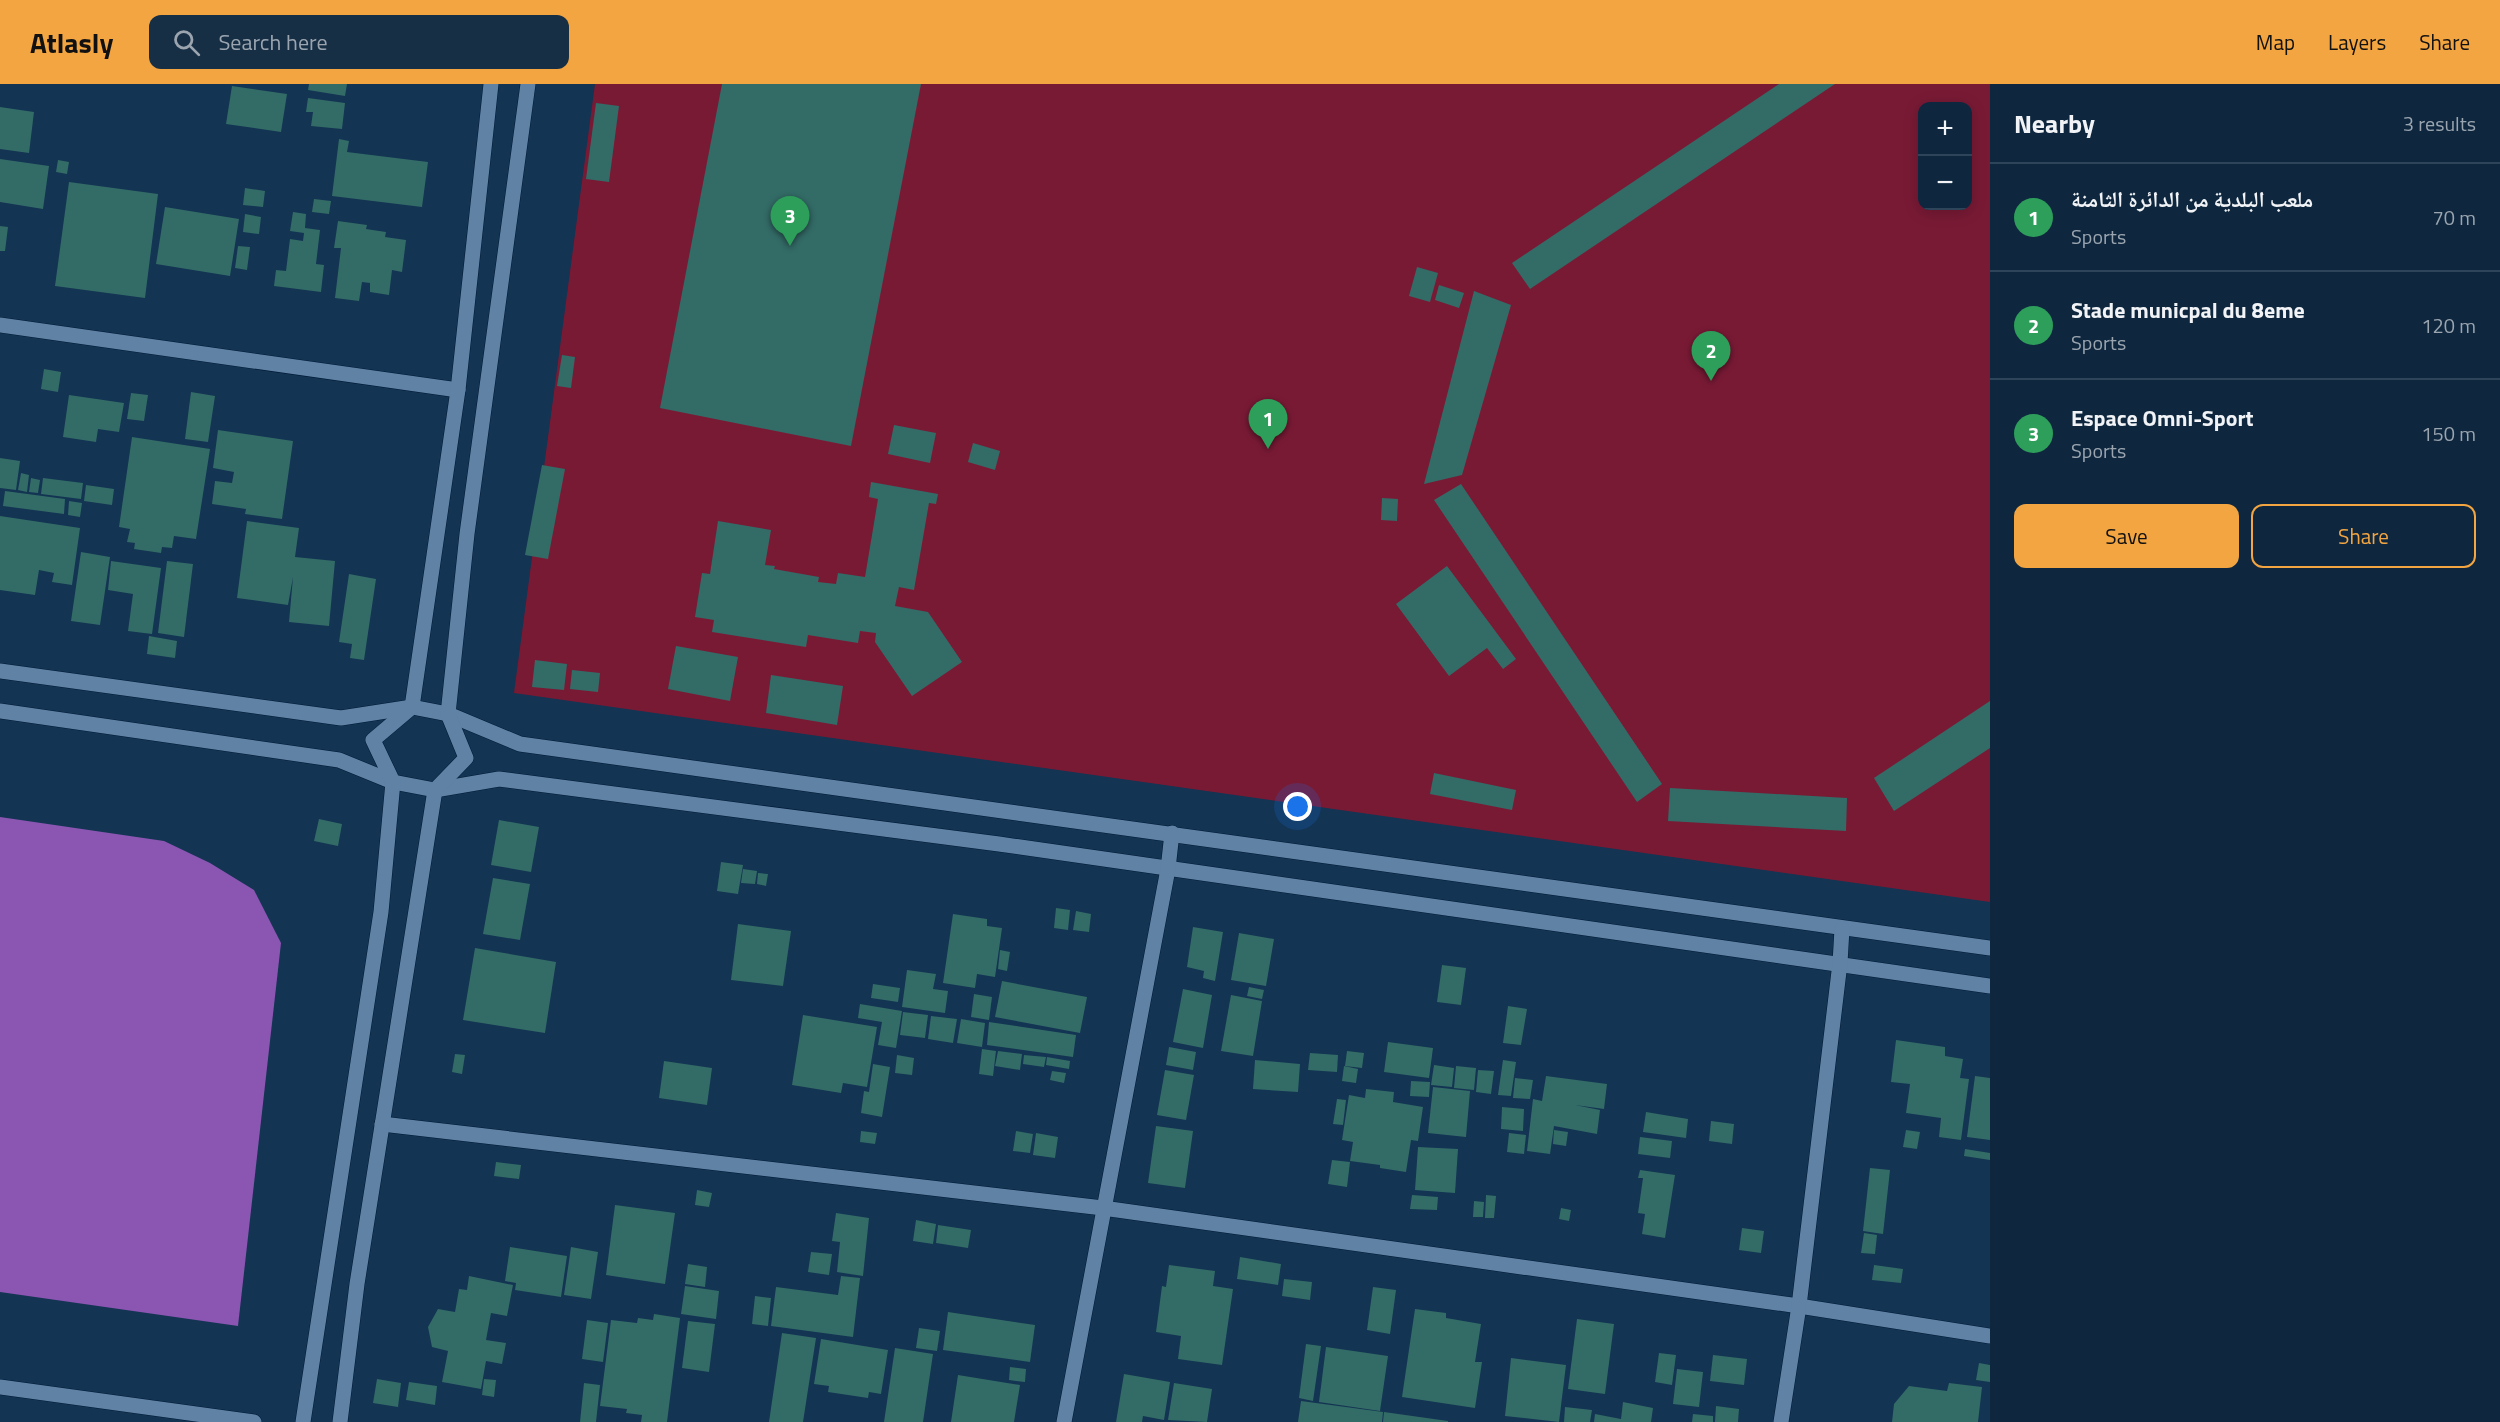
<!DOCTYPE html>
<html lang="en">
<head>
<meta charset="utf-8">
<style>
  :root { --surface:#0e273e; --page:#172f45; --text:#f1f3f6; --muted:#9ba5b0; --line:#2e4458; --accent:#f2a541 }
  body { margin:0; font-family:"Titillium Web","Noto Naskh Arabic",sans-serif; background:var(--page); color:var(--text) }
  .controls { position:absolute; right:18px; top:18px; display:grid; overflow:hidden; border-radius:12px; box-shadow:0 3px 15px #0003 }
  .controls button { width:54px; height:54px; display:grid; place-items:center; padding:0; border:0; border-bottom:2px solid var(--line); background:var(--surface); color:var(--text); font:30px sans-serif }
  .you { position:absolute; left:1298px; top:723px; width:21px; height:21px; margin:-15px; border:4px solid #fff; border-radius:50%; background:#1a73e8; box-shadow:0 0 0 9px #1a73e833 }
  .badge { display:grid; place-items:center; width:39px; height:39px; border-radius:50%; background:var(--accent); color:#fff; font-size:20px; font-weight:700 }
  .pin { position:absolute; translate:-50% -50px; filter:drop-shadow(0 2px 3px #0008) }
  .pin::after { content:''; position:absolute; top:32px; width:21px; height:18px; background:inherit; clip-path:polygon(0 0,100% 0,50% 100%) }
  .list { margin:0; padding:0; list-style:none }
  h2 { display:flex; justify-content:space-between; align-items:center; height:78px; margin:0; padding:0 24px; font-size:26px }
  h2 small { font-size:20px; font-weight:400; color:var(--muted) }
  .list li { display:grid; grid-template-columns:39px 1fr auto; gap:18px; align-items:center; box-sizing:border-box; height:108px; padding:0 24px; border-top:2px solid var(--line) }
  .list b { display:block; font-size:22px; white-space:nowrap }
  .list p { margin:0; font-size:20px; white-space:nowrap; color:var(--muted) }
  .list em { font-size:20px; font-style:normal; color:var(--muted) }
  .actions { display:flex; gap:12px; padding:18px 24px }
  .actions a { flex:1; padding:14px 0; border:2px solid var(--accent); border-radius:12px; text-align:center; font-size:21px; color:var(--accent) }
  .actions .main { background:var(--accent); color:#111 }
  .icon { flex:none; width:33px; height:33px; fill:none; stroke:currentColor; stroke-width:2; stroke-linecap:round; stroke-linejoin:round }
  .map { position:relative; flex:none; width:1990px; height:1338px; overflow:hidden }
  header { display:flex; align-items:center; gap:36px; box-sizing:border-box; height:84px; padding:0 30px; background:var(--accent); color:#111 }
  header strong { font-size:28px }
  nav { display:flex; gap:33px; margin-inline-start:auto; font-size:21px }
  .search { width:420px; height:54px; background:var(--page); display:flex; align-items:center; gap:15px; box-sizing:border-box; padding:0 21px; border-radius:12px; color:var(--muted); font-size:22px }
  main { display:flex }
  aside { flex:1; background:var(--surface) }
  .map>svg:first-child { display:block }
</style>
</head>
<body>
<header>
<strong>Atlasly</strong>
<div class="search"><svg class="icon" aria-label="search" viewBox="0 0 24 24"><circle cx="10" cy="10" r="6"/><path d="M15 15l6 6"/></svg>Search here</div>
<nav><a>Map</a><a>Layers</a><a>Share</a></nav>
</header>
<main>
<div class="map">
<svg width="1990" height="1338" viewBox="0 0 1990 1338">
  <rect width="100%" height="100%" fill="#133452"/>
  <path fill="#791a35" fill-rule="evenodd" d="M595 0H1990V818L514 609ZM1922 22H1968V122H1922Z"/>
  <polygon fill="#8b55b2" points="0,733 164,757 210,779 254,806 281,859 238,1242 0,1208"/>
  <g fill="#336b67">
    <polygon points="309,0 347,0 345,12 308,6"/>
    <polygon points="722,0 921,0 851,362 660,324"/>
    <polygon points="1779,0 1835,0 1530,205 1512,179"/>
    <polygon points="232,2 287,10 281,48 226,40"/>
    <polygon points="308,14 345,19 342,45 311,42 313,28 306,28"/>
    <polygon points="596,19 619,22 609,98 586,95"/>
    <polygon points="0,23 34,28 29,69 0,65"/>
    <polygon points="339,55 349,57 347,68 428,78 422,123 332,112"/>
    <polygon points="0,75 49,82 43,125 0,118"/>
    <polygon points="58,76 69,78 67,90 56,88"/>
    <polygon points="69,98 158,110 145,214 55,202"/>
    <polygon points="245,104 265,107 263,123 243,121"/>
    <polygon points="314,115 331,117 329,130 312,128"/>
    <polygon points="165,123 239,135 230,192 156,180"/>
    <polygon points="293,128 306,130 305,144 320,146 316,180 324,181 321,208 274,202 276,186 286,187 290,155 303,157 304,149 290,147"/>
    <polygon points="245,130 261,133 259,150 243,148"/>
    <polygon points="338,137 367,141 366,145 386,148 385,153 406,156 402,188 392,186 389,211 370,208 370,199 362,198 359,217 335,214 341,164 334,164"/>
    <polygon points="0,142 8,143 5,167 0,167"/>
    <polygon points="238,162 250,163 247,186 235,184"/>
    <polygon points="1417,183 1438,189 1430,218 1409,212"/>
    <polygon points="1439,201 1464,209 1459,224 1435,216"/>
    <polygon points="1474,207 1511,221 1462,391 1424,400"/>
    <polygon points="562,271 575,273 571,304 557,302"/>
    <polygon points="44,285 61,288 58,308 41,305"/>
    <polygon points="191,308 215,312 208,358 185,355"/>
    <polygon points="131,309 148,311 144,337 127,335"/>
    <polygon points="69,311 124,319 119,348 98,345 96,358 63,353"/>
    <polygon points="894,341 936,349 930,379 888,370"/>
    <polygon points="218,346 293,357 282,435 245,430 246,425 212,420 215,397 232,399 234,388 213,384"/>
    <polygon points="132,353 210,365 196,455 174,452 172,464 162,463 161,469 134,465 135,459 127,458 130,445 119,443"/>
    <polygon points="973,359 1000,367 995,386 968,378"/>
    <polygon points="0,374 20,377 16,406 0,404"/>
    <polygon points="542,381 565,385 548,475 525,471"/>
    <polygon points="21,389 29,391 27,408 18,406"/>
    <polygon points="31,394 40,396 38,409 29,408"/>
    <polygon points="43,394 83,399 81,415 41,410"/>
    <polygon points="871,398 938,410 936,420 929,419 914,506 899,503 895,522 928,528 962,578 912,612 875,558 876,549 860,547 858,559 808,551 806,563 712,548 714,536 695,533 702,489 710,490 718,437 771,446 765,481 775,482 774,485 819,493 818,498 836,500 838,489 865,493 878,415 869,413"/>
    <polygon points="1461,400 1662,700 1637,718 1434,416"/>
    <polygon points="86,401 114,405 112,421 84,417"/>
    <polygon points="5,407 65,415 64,430 3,422"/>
    <polygon points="1382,414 1398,415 1397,437 1381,436"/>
    <polygon points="69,417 82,419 80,433 68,431"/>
    <polygon points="0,432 80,444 72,501 52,498 54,489 39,486 35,511 0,506"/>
    <polygon points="247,437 299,444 295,473 335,477 329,542 289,538 293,493 288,521 237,514"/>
    <polygon points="81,468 110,473 100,541 71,537"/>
    <polygon points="111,477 161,484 152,550 128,547 133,510 108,506"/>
    <polygon points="167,477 193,480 184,553 158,549"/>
    <polygon points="1447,482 1516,575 1503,585 1487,564 1449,592 1396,520"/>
    <polygon points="349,490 376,495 364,576 350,574 352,560 339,558"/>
    <polygon points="149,552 177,557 175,574 147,570"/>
    <polygon points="676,562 738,573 730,617 668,605"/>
    <polygon points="535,576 567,580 564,606 532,603"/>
    <polygon points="572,586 600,589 598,608 570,605"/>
    <polygon points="771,591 843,602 837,641 766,629"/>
    <polygon points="1990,617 1990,664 1894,727 1874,694"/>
    <polygon points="1434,689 1516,706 1512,726 1430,710"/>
    <polygon points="1670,704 1847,714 1846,747 1668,737"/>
    <polygon points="319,735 342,740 338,762 314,757"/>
    <polygon points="499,736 539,743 531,788 491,781"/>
    <polygon points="721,778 743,781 738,810 717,807"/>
    <polygon points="743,785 757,787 755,800 741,799"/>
    <polygon points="758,789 768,790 766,802 757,800"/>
    <polygon points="493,794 530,800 520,856 483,850"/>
    <polygon points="1056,824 1070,826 1068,846 1054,844"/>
    <polygon points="1076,827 1091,830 1089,848 1073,846"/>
    <polygon points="953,830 987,835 987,842 1002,844 995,893 977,890 975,904 943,899"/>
    <polygon points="738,840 791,847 783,902 731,896"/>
    <polygon points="1193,843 1223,848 1215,897 1203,894 1204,887 1187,883"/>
    <polygon points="1239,849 1274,855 1266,902 1231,896"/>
    <polygon points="475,864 556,878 545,949 463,936"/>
    <polygon points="1000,866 1010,868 1007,887 998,885"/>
    <polygon points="1442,881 1466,884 1461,921 1437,918"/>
    <polygon points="907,886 936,890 933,905 948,907 945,929 902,923"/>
    <polygon points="1002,897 1087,913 1080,949 995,933"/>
    <polygon points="873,900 900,904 898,918 871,914"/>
    <polygon points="1249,903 1264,906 1262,915 1247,912"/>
    <polygon points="1183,905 1212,911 1203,964 1173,958"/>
    <polygon points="974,910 992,913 989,936 971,933"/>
    <polygon points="1231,911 1262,917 1253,972 1221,967"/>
    <polygon points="860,920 902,927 896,964 878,961 882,938 858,934"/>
    <polygon points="1508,922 1527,925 1521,961 1503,959"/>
    <polygon points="903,928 928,931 925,954 900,951"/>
    <polygon points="803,931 877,943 867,1003 843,999 841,1009 792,1001"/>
    <polygon points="931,932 957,935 953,959 928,955"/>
    <polygon points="961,935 985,939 982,963 957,959"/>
    <polygon points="989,938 1076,951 1073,973 987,961"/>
    <polygon points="1896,956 1945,963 1945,972 1963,975 1960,994 1969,995 1961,1056 1939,1053 1941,1034 1906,1029 1910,1000 1891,998"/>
    <polygon points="1388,958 1433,964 1429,994 1384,988"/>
    <polygon points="1169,963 1196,968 1193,986 1166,981"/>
    <polygon points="982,965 996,967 993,992 979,990"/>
    <polygon points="998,967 1022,970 1020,986 995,982"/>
    <polygon points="1347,967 1364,969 1362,984 1345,982"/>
    <polygon points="1310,969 1338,971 1337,988 1308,986"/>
    <polygon points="455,970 465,971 462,990 452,988"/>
    <polygon points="897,971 914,974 912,991 895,989"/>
    <polygon points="1024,971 1046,973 1044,983 1023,980"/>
    <polygon points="1047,973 1070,977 1069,985 1046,981"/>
    <polygon points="1255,976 1300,980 1298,1008 1253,1005"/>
    <polygon points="1503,976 1516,978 1511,1012 1498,1011"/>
    <polygon points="664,977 712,984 707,1021 659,1014"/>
    <polygon points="873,980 890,983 882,1033 861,1029 864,1007 869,1008"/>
    <polygon points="1434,981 1454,984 1452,1003 1431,1001"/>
    <polygon points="1344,982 1358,985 1356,999 1342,997"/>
    <polygon points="1456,982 1476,984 1474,1006 1454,1004"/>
    <polygon points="1165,986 1194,991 1186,1036 1157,1031"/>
    <polygon points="1478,986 1494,987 1491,1010 1476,1008"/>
    <polygon points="1052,987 1066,989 1064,999 1050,996"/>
    <polygon points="1546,992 1607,1000 1604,1025 1575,1021 1600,1026 1597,1050 1554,1042 1550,1070 1527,1067 1533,1015 1542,1017"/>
    <polygon points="1975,992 1990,994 1990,1056 1967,1053"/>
    <polygon points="1515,994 1533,996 1530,1015 1513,1014"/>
    <polygon points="1411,997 1430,998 1429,1013 1410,1012"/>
    <polygon points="1433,1003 1470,1007 1466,1053 1428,1049"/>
    <polygon points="1366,1005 1394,1008 1393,1018 1423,1023 1418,1057 1411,1056 1406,1088 1380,1084 1380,1081 1350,1077 1353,1058 1342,1056 1349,1011 1365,1014"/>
    <polygon points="1337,1015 1346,1016 1343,1041 1333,1040"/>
    <polygon points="1502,1023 1524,1025 1523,1047 1501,1045"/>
    <polygon points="1646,1028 1688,1035 1686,1054 1643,1048"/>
    <polygon points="1711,1037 1734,1040 1732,1060 1709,1057"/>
    <polygon points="1156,1042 1193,1047 1185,1104 1148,1099"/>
    <polygon points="1554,1046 1568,1048 1566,1062 1553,1060"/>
    <polygon points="1906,1046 1920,1048 1917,1065 1903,1063"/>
    <polygon points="861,1047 877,1049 875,1060 860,1058"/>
    <polygon points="1016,1047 1033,1050 1030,1069 1013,1067"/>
    <polygon points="1036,1049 1058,1053 1055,1074 1033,1071"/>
    <polygon points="1509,1049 1526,1051 1524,1070 1507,1068"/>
    <polygon points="1640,1053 1672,1057 1670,1074 1638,1070"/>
    <polygon points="1418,1063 1458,1065 1455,1109 1415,1106"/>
    <polygon points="1965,1065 1990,1069 1990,1076 1964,1072"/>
    <polygon points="1332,1076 1350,1078 1347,1103 1328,1100"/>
    <polygon points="496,1078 521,1081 519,1095 494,1092"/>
    <polygon points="1870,1084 1890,1086 1883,1150 1863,1147"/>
    <polygon points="1640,1086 1675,1091 1665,1154 1642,1150 1645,1130 1638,1129 1643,1094 1638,1094"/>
    <polygon points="697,1106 712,1109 709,1123 695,1121"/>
    <polygon points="1412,1111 1438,1113 1437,1126 1410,1125"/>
    <polygon points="1486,1111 1496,1112 1494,1134 1485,1134"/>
    <polygon points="1474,1117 1484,1118 1483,1133 1473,1133"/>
    <polygon points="615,1121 675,1129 665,1200 606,1191"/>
    <polygon points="1561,1124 1571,1126 1569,1137 1559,1135"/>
    <polygon points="836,1129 869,1134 863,1192 837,1188 840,1158 832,1157"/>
    <polygon points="916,1136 936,1140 933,1160 913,1157"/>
    <polygon points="938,1141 971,1146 968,1164 936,1159"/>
    <polygon points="1742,1144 1764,1147 1761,1169 1739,1166"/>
    <polygon points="1864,1149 1877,1151 1875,1170 1861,1169"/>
    <polygon points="510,1163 567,1172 561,1213 515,1206 516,1199 505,1197"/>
    <polygon points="571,1163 598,1168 591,1215 564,1211"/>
    <polygon points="811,1168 832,1170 829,1191 808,1188"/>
    <polygon points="1240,1173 1281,1180 1278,1201 1237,1195"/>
    <polygon points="688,1180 707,1183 705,1203 685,1200"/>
    <polygon points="1169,1181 1215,1187 1213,1202 1233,1205 1222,1281 1178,1275 1181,1252 1156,1248 1162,1202 1166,1203"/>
    <polygon points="1874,1181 1903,1185 1901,1199 1872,1196"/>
    <polygon points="469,1192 513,1201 507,1232 491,1229 486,1256 506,1259 502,1280 486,1277 481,1305 442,1298 448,1267 432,1263 428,1243 438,1225 455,1228 459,1205 467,1206"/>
    <polygon points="841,1192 860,1194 853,1253 771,1242 776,1203 838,1211"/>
    <polygon points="1284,1195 1312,1198 1310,1216 1282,1212"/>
    <polygon points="685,1202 719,1207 716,1235 681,1230"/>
    <polygon points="1373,1203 1396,1206 1390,1250 1367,1246"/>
    <polygon points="755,1212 771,1214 768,1242 752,1240"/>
    <polygon points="1415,1225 1446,1229 1446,1234 1481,1240 1475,1278 1482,1278 1475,1324 1402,1313"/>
    <polygon points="948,1228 1035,1241 1030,1278 943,1266"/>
    <polygon points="654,1230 680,1234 667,1338 641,1338 642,1331 626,1329 627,1325 600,1322 611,1236 637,1239 638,1234 653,1236"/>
    <polygon points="1577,1235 1614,1240 1605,1310 1568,1305"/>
    <polygon points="587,1236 608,1239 603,1278 582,1275"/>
    <polygon points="688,1237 715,1240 709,1288 682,1284"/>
    <polygon points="919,1244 940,1247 937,1267 916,1264"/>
    <polygon points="782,1249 816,1254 803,1338 769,1338"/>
    <polygon points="821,1255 888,1266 881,1310 869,1308 868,1314 828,1308 829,1302 814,1300"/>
    <polygon points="1306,1260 1321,1262 1313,1317 1299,1314"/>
    <polygon points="1326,1263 1388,1272 1380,1327 1319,1318"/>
    <polygon points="895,1264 933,1270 923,1338 884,1338"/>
    <polygon points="1659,1269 1676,1271 1672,1301 1655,1298"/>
    <polygon points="1713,1271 1747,1275 1744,1301 1710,1297"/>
    <polygon points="1511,1274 1566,1281 1559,1338 1505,1332"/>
    <polygon points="1979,1279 1990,1281 1990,1298 1976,1296"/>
    <polygon points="1010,1283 1026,1285 1025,1298 1009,1296"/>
    <polygon points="1677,1285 1703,1288 1699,1323 1673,1320"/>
    <polygon points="1124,1290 1170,1298 1164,1336 1143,1332 1142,1338 1116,1338"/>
    <polygon points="958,1291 1020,1301 1014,1338 951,1338"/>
    <polygon points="377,1295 401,1299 398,1323 373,1319"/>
    <polygon points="484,1295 496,1296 494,1313 482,1311"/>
    <polygon points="409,1298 437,1302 435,1321 406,1316"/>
    <polygon points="584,1299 600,1301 596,1338 580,1338"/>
    <polygon points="1174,1299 1212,1305 1207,1338 1168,1336"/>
    <polygon points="1949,1299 1982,1303 1978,1338 1892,1338 1894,1320 1909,1302 1947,1307"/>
    <polygon points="1301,1317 1383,1328 1382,1338 1298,1338"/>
    <polygon points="1623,1318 1653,1324 1651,1338 1594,1338 1595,1330 1621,1335"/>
    <polygon points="1716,1322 1739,1325 1738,1338 1715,1338"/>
    <polygon points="1565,1323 1592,1326 1590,1338 1564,1338"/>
    <polygon points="1384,1328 1448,1337 1448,1338 1383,1338"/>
    <polygon points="1693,1330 1713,1332 1713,1338 1692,1338"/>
  </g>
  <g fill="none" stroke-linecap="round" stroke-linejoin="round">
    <defs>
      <g id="minor">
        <polyline points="0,241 458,306"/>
        <polyline points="0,587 341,634 412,623 448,630 520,660 1990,864"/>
        <polyline points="0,627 339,676 393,698 435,706 499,695 999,760 1990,902"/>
        <polyline points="382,1040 1103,1124 1799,1222 1990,1252"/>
        <polyline points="0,1303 254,1338"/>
        <polyline points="303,1338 381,828 393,698 373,656 412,623 458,306 491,0"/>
        <polyline points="340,1338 357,1200 435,706 466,674 448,630 467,450 528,0"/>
        <polyline points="1064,1338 1168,785 1172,749"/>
        <polyline points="1781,1338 1799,1222 1840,879 1842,845"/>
      </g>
    </defs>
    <use href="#minor" stroke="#001a37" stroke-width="16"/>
    <use href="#minor" stroke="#5f82a5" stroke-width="15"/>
  </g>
</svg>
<div class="controls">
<button>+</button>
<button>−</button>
</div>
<div class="you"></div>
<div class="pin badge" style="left:1268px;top:365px;background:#2e9e5b">1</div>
<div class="pin badge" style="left:1711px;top:297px;background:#2e9e5b">2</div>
<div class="pin badge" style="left:790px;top:162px;background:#2e9e5b">3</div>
</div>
<aside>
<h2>Nearby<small>3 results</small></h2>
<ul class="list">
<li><span class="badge" style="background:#2e9e5b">1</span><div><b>ملعب البلدية من الدائرة الثامنة</b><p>Sports</p></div><em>70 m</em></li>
<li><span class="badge" style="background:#2e9e5b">2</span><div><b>Stade municpal du 8eme</b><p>Sports</p></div><em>120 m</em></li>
<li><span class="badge" style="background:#2e9e5b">3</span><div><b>Espace Omni-Sport</b><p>Sports</p></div><em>150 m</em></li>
</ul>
<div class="actions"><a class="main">Save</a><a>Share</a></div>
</aside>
</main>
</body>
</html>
